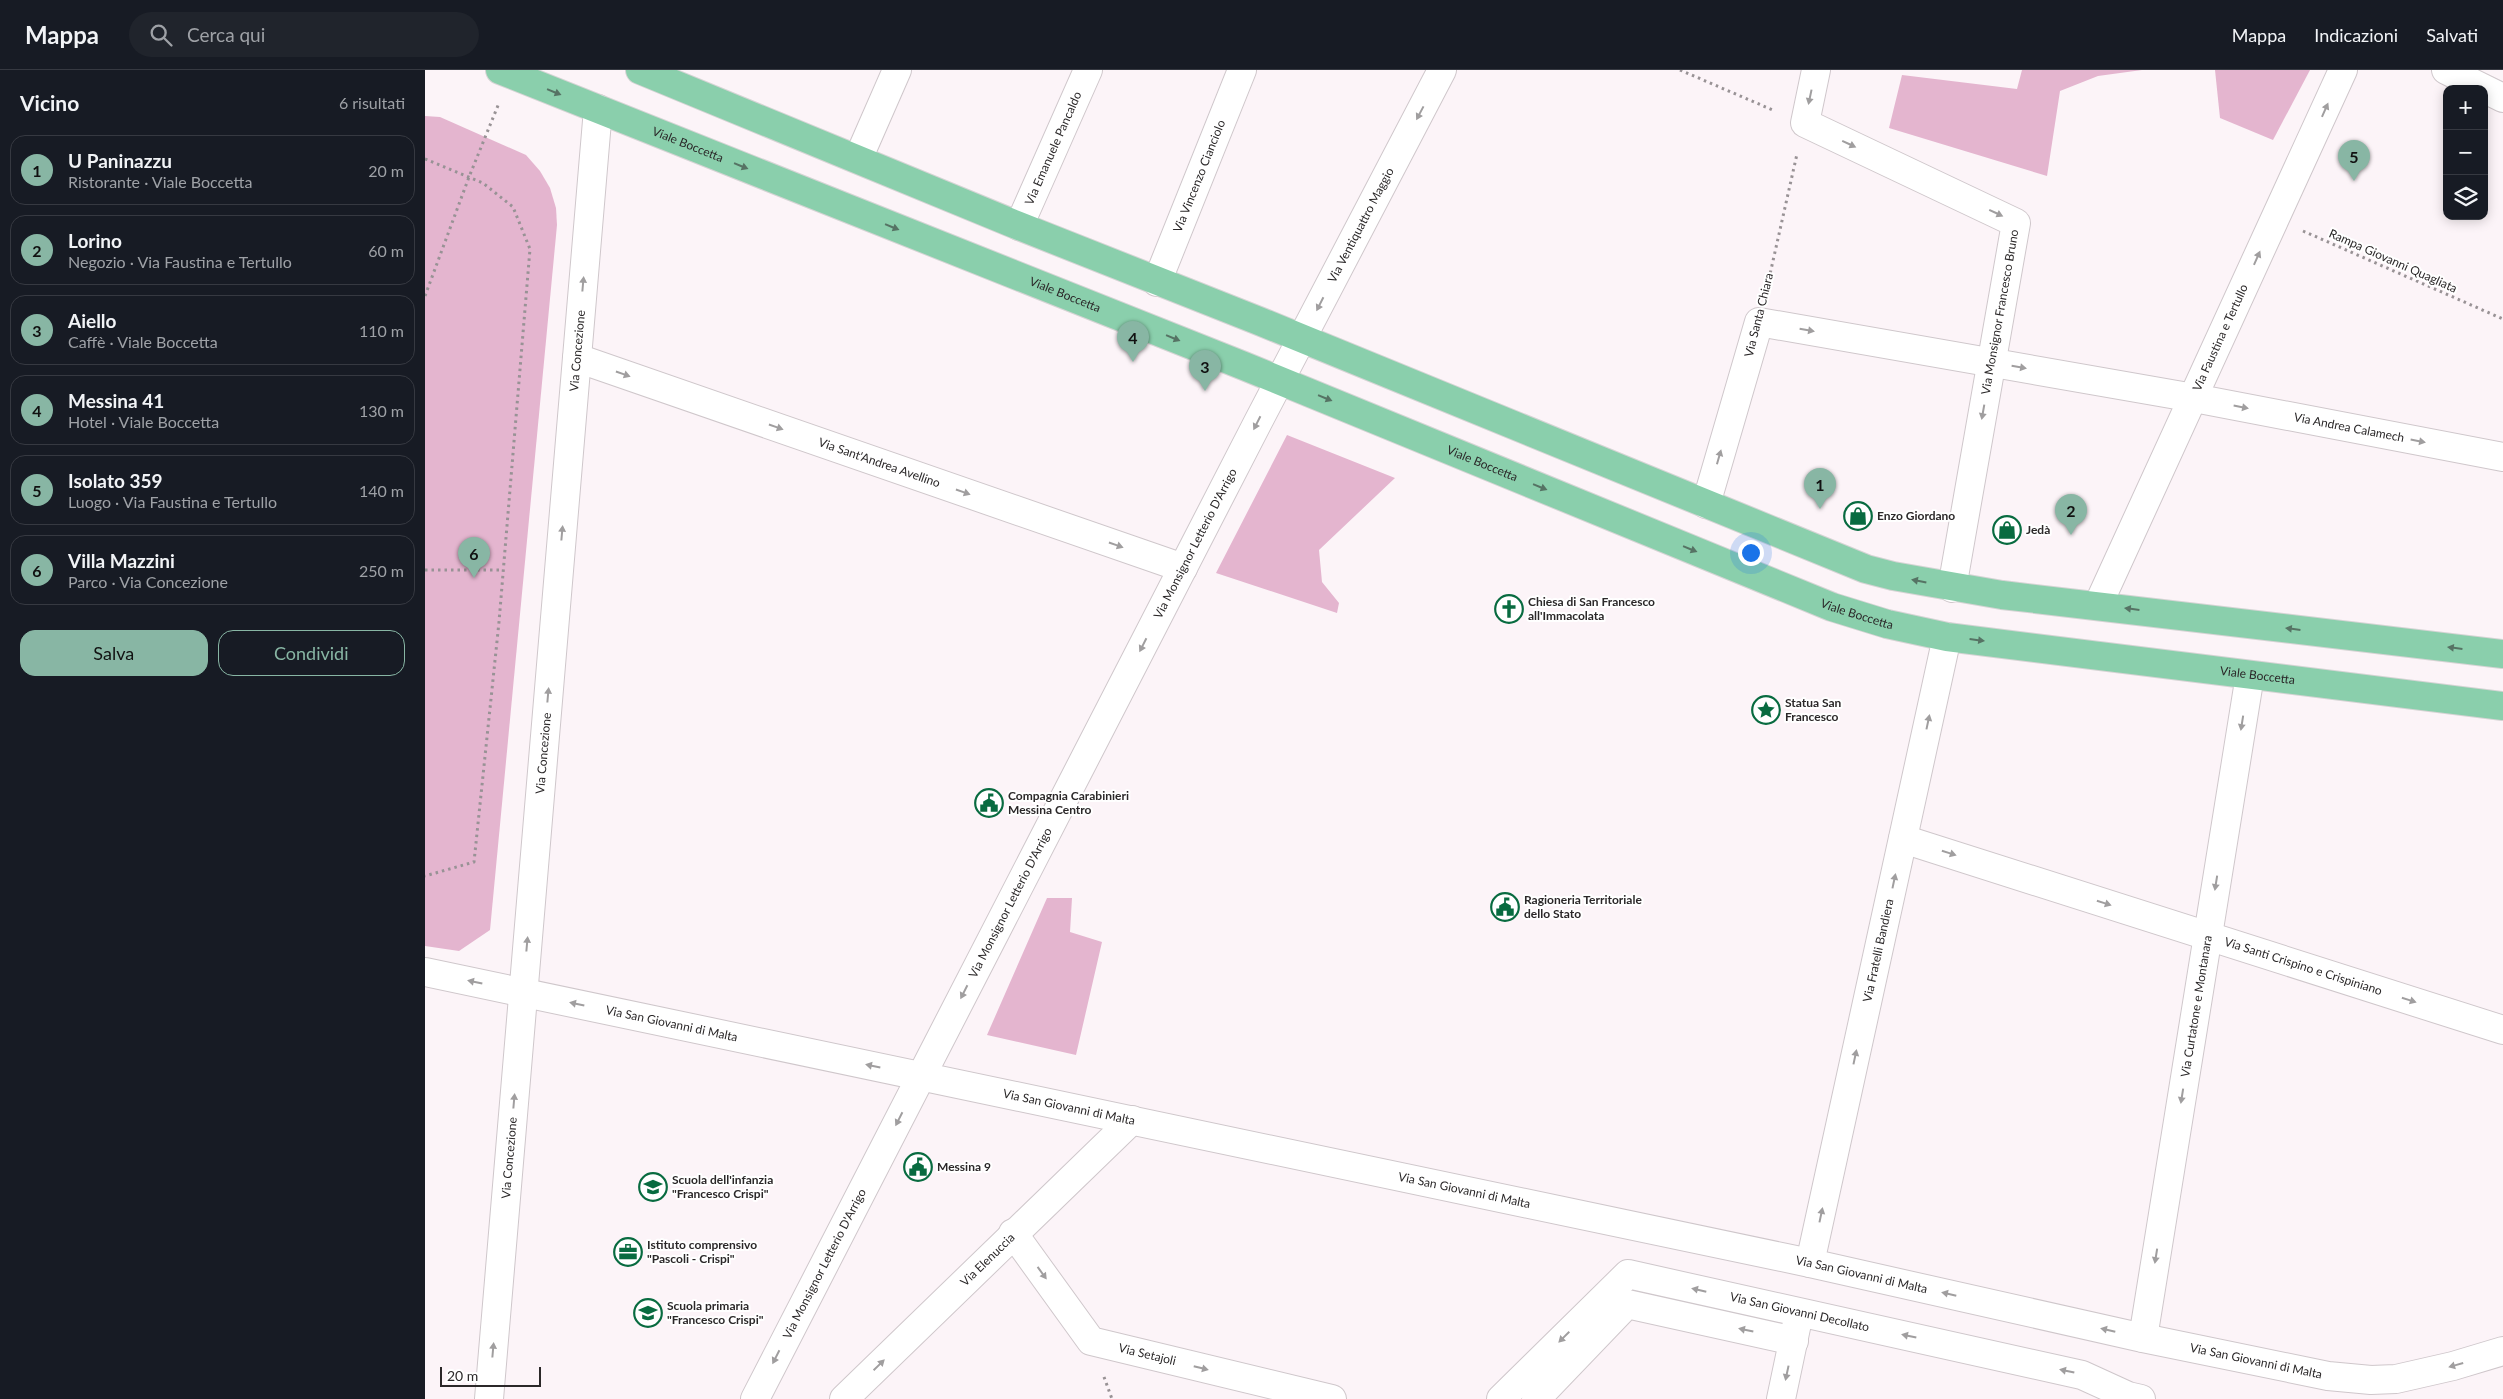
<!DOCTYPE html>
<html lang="it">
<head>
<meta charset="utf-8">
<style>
  :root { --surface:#171b24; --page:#20242c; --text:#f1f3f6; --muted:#9ea1a6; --line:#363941; --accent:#88b6a4 }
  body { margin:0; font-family:Lato,sans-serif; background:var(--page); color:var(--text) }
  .controls { position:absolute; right:15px; top:15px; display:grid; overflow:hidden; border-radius:10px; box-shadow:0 2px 12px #0003 }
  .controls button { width:45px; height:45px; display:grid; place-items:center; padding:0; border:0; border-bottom:1px solid var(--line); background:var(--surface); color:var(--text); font:25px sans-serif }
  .scale { position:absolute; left:15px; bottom:12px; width:101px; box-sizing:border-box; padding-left:5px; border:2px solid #2b2829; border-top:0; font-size:14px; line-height:18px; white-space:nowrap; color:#2b2829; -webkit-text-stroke:4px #fff; paint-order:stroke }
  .you { position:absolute; left:1325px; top:482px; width:18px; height:18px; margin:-12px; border:4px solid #fff; border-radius:50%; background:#1a73e8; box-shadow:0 0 0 8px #1a73e833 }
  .badge { display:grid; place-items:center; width:32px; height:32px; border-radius:50%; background:var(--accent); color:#111; font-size:16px; font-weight:700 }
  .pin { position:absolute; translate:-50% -41px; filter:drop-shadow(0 1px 2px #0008) }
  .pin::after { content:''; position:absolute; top:26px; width:18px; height:15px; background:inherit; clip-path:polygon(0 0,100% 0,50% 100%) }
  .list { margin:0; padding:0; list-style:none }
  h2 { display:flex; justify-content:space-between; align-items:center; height:65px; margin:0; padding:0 20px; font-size:21px }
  h2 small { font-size:16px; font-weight:400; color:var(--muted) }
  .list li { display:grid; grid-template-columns:32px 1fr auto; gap:15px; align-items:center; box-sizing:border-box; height:70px; margin:0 10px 10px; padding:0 10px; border:1px solid var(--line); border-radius:15px }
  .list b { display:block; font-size:19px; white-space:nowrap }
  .list p { margin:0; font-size:16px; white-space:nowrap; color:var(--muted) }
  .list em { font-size:16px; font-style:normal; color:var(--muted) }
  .actions { display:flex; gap:10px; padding:15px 20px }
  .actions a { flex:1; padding:11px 0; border:1px solid var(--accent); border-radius:15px; text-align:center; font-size:18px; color:var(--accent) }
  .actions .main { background:var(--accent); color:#111 }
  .icon { flex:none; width:28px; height:28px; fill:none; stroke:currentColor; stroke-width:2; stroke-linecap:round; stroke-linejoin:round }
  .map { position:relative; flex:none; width:2078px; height:1329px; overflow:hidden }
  header { display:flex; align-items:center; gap:30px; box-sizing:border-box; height:70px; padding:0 25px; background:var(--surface); border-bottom:1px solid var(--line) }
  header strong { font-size:24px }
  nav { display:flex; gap:28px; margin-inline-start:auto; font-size:18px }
  .search { width:350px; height:45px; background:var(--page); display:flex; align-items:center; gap:12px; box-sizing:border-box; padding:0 18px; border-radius:28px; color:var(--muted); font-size:19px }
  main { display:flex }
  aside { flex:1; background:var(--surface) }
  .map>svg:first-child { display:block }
</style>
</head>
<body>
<header>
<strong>Mappa</strong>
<div class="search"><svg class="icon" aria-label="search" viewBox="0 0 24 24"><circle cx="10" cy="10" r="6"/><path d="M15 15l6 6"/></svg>Cerca qui</div>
<nav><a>Mappa</a><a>Indicazioni</a><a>Salvati</a></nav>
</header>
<main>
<aside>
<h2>Vicino<small>6 risultati</small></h2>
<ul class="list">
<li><span class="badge">1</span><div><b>U Paninazzu</b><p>Ristorante · Viale Boccetta</p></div><em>20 m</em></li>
<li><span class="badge">2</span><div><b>Lorino</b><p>Negozio · Via Faustina e Tertullo</p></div><em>60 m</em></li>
<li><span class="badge">3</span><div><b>Aiello</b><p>Caffè · Viale Boccetta</p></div><em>110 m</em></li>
<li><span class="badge">4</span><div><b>Messina 41</b><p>Hotel · Viale Boccetta</p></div><em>130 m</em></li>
<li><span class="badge">5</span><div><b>Isolato 359</b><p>Luogo · Via Faustina e Tertullo</p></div><em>140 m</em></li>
<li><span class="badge">6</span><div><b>Villa Mazzini</b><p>Parco · Via Concezione</p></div><em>250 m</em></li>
</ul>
<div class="actions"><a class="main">Salva</a><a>Condividi</a></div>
</aside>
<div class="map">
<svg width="2078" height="1329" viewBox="0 0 2078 1329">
  <rect width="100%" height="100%" fill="#fcf4f8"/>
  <g fill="#e4b5cf">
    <polygon points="1597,0 1717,0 1673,6 1635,21 1622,106 1464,58 1477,5 1592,19"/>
    <polygon points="1790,0 1885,0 1848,70 1795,48"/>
    <polygon points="0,46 15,47 101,85 115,101 125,118 131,138 132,155 65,860 34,881 0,876"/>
    <polygon points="862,365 970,408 894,480 897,512 914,533 912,543 791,503"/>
    <polygon points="622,828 647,828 645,862 677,872 651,985 562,965"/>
  </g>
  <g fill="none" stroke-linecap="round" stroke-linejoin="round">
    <defs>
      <g id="pedestrian">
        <path id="s1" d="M594 156 663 0"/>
        <path id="s2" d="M732 212 817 0"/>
      </g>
      <g id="minor">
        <polyline points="1391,0 1380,53 1591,153 1527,518"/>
        <polyline points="2021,0 2078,28"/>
        <polyline points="433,89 472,0"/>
        <path id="s3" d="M152 288 758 498"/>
        <path id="s4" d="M1281 434 1334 252 1769 328 2078 387"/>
        <path id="s5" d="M1673 535 1918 0"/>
        <path id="s6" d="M1478 769 2078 960"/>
        <path id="s7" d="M0 902 1385 1193 1718 1268 1903 1306 1946 1310 1971 1309 2028 1296 2078 1281"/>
        <path id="s8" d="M588 1163 666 1271 907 1329"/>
        <path id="s9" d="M1385 1193 1522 567"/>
        <path id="s10" d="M1718 1268 1825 605"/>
        <path id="s11" d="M64 1329 173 39"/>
        <path id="s12" d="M330 1329 833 352 1017 0"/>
        <path id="s13" d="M419 1329 707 1050"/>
        <path id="s14" d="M1076 1329 1203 1204 1657 1305 1703 1326 1716 1329"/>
        <polyline points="1111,1329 1202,1234 1369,1271"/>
        <polyline points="1356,1329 1372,1253"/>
      </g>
      <g id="primary">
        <path id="s15" d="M75 0 819 296 1407 537 1462 554 1522 567 2078 636"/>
        <polyline points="215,0 594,156 834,251 1441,499 1468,506 1577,525 2078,584"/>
      </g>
    </defs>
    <use href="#pedestrian" stroke="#cfc7cb" stroke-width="30"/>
    <use href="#minor" stroke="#cfc7cb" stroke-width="30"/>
    <use href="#primary" stroke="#d5d4d4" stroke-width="30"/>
    <g stroke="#989295" stroke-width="3" stroke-dasharray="2.5 4" stroke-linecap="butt">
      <polyline points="1255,0 1350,41"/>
      <polyline points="0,89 58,113 88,137 105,179 74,552 49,792 0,806"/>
      <polyline points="1878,161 2078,249"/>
      <polyline points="1341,222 1372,84"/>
      <polyline points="0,226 44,107 74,33"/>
      <polyline points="0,500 78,500"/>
      <polyline points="679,1307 687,1329"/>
    </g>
    <use href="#pedestrian" stroke="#fff" stroke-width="28"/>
    <use href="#minor" stroke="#fff" stroke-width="28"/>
    <use href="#primary" stroke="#8acfac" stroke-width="28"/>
  </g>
  <defs><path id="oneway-solid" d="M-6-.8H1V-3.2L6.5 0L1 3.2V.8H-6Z" transform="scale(1.25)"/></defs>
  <g fill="#567364">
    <use href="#oneway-solid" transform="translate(129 22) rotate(22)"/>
    <use href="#oneway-solid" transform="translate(316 96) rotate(22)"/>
    <use href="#oneway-solid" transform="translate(467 157) rotate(22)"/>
    <use href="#oneway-solid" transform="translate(748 268) rotate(22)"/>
    <use href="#oneway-solid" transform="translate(900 328) rotate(22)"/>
    <use href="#oneway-solid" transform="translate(1115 417) rotate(22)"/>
    <use href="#oneway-solid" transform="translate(1265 479) rotate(22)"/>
    <use href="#oneway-solid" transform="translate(1494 511) rotate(-169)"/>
    <use href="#oneway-solid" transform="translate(1707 539) rotate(-173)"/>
    <use href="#oneway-solid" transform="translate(1868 559) rotate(-173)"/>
    <use href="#oneway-solid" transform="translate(1552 570) rotate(7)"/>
    <use href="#oneway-solid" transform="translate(2030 578) rotate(-173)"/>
  </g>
  <g fill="#a09e9f">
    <use href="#oneway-solid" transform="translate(1385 27) rotate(102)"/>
    <use href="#oneway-solid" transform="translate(1900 40) rotate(-66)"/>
    <use href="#oneway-solid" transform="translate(995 43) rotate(118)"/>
    <use href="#oneway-solid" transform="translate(1424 74) rotate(25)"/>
    <use href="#oneway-solid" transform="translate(1571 143) rotate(25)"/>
    <use href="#oneway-solid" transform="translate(1832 188) rotate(-66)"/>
    <use href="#oneway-solid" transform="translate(158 214) rotate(-85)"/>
    <use href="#oneway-solid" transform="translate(895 234) rotate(117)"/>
    <use href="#oneway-solid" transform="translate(1382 260) rotate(10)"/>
    <use href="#oneway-solid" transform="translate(1594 297) rotate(10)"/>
    <use href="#oneway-solid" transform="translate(198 304) rotate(19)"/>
    <use href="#oneway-solid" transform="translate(1816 337) rotate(11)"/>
    <use href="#oneway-solid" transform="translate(1558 342) rotate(100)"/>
    <use href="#oneway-solid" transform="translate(832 353) rotate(117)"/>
    <use href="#oneway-solid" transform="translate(351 357) rotate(19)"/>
    <use href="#oneway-solid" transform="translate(1993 371) rotate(11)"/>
    <use href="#oneway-solid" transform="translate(1294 387) rotate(-74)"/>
    <use href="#oneway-solid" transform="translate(538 422) rotate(19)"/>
    <use href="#oneway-solid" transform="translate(137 463) rotate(-85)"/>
    <use href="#oneway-solid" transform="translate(691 475) rotate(19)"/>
    <use href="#oneway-solid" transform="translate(718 575) rotate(117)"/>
    <use href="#oneway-solid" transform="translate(123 625) rotate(-85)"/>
    <use href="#oneway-solid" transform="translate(1503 652) rotate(-78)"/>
    <use href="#oneway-solid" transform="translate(1817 653) rotate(99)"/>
    <use href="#oneway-solid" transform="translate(1524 783) rotate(18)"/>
    <use href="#oneway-solid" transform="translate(1469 811) rotate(-78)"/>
    <use href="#oneway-solid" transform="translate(1791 813) rotate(99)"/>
    <use href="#oneway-solid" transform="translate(1679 833) rotate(18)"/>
    <use href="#oneway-solid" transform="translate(102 874) rotate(-85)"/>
    <use href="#oneway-solid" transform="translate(50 912) rotate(-168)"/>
    <use href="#oneway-solid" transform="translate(539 922) rotate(117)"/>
    <use href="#oneway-solid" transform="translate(1984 930) rotate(18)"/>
    <use href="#oneway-solid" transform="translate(152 934) rotate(-168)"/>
    <use href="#oneway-solid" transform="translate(1430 987) rotate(-78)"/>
    <use href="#oneway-solid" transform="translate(448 996) rotate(-168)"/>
    <use href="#oneway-solid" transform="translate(1757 1026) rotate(99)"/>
    <use href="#oneway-solid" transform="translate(89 1031) rotate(-85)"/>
    <use href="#oneway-solid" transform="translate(474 1049) rotate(117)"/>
    <use href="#oneway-solid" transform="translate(1396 1145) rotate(-78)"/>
    <use href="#oneway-solid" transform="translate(1731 1186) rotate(99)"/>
    <use href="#oneway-solid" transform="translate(617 1203) rotate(54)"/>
    <use href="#oneway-solid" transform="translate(1274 1220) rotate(-167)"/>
    <use href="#oneway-solid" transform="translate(1524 1224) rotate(-167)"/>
    <use href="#oneway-solid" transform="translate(1321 1260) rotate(-168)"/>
    <use href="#oneway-solid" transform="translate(1683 1260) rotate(-167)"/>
    <use href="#oneway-solid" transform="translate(1484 1266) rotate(-168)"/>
    <use href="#oneway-solid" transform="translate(1139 1267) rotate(135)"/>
    <use href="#oneway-solid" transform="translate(68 1280) rotate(-85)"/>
    <use href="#oneway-solid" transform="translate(351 1287) rotate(117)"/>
    <use href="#oneway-solid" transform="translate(454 1295) rotate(-44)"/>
    <use href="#oneway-solid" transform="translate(2031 1295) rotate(164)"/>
    <use href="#oneway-solid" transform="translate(776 1298) rotate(14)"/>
    <use href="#oneway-solid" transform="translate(1642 1301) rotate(-168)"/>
    <use href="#oneway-solid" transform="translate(1362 1303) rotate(102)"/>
  </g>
  <defs>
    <symbol id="shop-ring" viewBox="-11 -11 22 22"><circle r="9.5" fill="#fff" stroke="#086b40" stroke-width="1.5"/><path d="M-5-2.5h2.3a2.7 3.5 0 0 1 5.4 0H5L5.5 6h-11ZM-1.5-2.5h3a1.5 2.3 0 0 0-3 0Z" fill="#086b40"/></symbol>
    <symbol id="church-ring" viewBox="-11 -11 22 22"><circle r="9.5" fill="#fff" stroke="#086b40" stroke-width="1.5"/><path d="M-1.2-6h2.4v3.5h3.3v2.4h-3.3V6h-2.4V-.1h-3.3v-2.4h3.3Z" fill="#086b40"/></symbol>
    <symbol id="sight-ring" viewBox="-11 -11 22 22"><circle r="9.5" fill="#fff" stroke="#086b40" stroke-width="1.5"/><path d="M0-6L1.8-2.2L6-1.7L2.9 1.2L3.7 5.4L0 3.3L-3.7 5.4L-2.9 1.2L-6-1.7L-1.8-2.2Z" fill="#086b40"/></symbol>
    <symbol id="civic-ring" viewBox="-11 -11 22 22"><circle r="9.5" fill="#fff" stroke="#086b40" stroke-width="1.5"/><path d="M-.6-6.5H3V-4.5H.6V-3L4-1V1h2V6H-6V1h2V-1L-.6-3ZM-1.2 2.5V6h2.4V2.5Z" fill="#086b40"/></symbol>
    <symbol id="school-ring" viewBox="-11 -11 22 22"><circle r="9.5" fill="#fff" stroke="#086b40" stroke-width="1.5"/><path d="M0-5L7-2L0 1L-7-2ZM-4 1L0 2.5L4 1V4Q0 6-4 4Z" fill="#086b40"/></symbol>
    <symbol id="office-ring" viewBox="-11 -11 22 22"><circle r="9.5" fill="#fff" stroke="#086b40" stroke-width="1.5"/><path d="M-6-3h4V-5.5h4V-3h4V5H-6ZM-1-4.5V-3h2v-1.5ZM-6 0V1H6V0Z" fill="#086b40"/></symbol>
  </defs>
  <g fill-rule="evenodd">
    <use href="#shop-ring" x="1417" y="430" width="32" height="32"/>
    <use href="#shop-ring" x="1566" y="444" width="32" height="32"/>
    <use href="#church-ring" x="1068" y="523" width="32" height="32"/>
    <use href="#sight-ring" x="1325" y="624" width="32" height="32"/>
    <use href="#civic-ring" x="548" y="717" width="32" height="32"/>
    <use href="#civic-ring" x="1064" y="821" width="32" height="32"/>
    <use href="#civic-ring" x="477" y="1081" width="32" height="32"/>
    <use href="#school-ring" x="212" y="1101" width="32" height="32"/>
    <use href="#office-ring" x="187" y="1166" width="32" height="32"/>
    <use href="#school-ring" x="207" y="1227" width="32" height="32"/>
  </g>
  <g text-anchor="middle" stroke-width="4" stroke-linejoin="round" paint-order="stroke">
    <g font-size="12" fill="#2b2829" stroke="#fff">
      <text dy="4" stroke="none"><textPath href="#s15" startOffset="202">Viale Boccetta</textPath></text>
      <text dy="4" stroke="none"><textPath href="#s1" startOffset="85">Via Emanuele Pancaldo</textPath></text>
      <text dy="4" stroke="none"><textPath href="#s2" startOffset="114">Via Vincenzo Cianciolo</textPath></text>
      <text dy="4" stroke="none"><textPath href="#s12" startOffset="1321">Via Ventiquattro Maggio</textPath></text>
      <text transform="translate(1968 191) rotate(24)" y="4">Rampa Giovanni Quagliata</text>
      <text dy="4" stroke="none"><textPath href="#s15" startOffset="608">Viale Boccetta</textPath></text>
      <text transform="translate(1575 242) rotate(-80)" y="4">Via Monsignor Francesco Bruno</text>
      <text transform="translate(1334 245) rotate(-76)" y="4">Via Santa Chiara</text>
      <text dy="4" stroke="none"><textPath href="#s5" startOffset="294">Via Faustina e Tertullo</textPath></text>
      <text dy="4" stroke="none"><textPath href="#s11" startOffset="1052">Via Concezione</textPath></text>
      <text dy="4" stroke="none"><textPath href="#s4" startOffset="789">Via Andrea Calamech</textPath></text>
      <text dy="4" stroke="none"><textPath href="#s3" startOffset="320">Via Sant'Andrea Avellino</textPath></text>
      <text dy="4" stroke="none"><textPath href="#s15" startOffset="1058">Viale Boccetta</textPath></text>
      <text dy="4" stroke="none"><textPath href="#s12" startOffset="962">Via Monsignor Letterio D'Arrigo</textPath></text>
      <text dy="4" stroke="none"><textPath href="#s15" startOffset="1462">Viale Boccetta</textPath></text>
      <text dy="4" stroke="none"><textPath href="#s15" startOffset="1868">Viale Boccetta</textPath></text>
      <text dy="4" stroke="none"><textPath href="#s11" startOffset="648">Via Concezione</textPath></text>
      <text dy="4" stroke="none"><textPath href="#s12" startOffset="558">Via Monsignor Letterio D'Arrigo</textPath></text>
      <text dy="4" stroke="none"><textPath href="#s9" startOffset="320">Via Fratelli Bandiera</textPath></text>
      <text dy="4" stroke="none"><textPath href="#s6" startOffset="420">Via Santi Crispino e Crispiniano</textPath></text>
      <text dy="4" stroke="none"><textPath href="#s10" startOffset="336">Via Curtatone e Montanara</textPath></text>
      <text dy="4" stroke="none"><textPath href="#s7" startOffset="252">Via San Giovanni di Malta</textPath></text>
      <text dy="4" stroke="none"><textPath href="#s7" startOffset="658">Via San Giovanni di Malta</textPath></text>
      <text dy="4" stroke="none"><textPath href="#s11" startOffset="242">Via Concezione</textPath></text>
      <text dy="4" stroke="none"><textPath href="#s7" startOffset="1062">Via San Giovanni di Malta</textPath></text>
      <text dy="4" stroke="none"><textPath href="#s13" startOffset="200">Via Elenuccia</textPath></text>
      <text dy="4" stroke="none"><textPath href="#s12" startOffset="152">Via Monsignor Letterio D'Arrigo</textPath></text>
      <text dy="4" stroke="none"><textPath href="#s7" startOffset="1468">Via San Giovanni di Malta</textPath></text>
      <text dy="4" stroke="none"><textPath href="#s14" startOffset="354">Via San Giovanni Decollato</textPath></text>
      <text dy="4" stroke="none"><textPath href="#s8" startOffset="191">Via Setajoli</textPath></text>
      <text dy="4" stroke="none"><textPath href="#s7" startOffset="1872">Via San Giovanni di Malta</textPath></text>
    </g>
    <g font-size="12" font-weight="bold" fill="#2b2829" stroke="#fff" text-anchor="start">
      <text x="1452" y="450">Enzo Giordano</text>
      <text x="1601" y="464">Jedà</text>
      <text x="1103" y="536">Chiesa di San Francesco<tspan x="1103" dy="14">all'Immacolata</tspan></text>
      <text x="1360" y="637">Statua San<tspan x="1360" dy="14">Francesco</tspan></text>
      <text x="583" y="730">Compagnia Carabinieri<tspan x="583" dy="14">Messina Centro</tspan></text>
      <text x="1099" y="834">Ragioneria Territoriale<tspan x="1099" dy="14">dello Stato</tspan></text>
      <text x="512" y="1101">Messina 9</text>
      <text x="247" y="1114">Scuola dell'infanzia<tspan x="247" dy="14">"Francesco Crispi"</tspan></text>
      <text x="222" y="1179">Istituto comprensivo<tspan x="222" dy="14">"Pascoli - Crispi"</tspan></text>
      <text x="242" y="1240">Scuola primaria<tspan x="242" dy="14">"Francesco Crispi"</tspan></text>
    </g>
  </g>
</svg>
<div class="controls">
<button>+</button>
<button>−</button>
<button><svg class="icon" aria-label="layers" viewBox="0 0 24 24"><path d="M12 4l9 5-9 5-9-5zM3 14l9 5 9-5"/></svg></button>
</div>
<div class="scale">20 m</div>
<div class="you"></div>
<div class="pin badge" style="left:1395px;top:439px">1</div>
<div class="pin badge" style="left:1646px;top:465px">2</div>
<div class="pin badge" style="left:780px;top:321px">3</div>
<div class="pin badge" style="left:708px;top:292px">4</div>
<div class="pin badge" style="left:1929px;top:111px">5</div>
<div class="pin badge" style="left:49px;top:508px">6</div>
</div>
</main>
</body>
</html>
